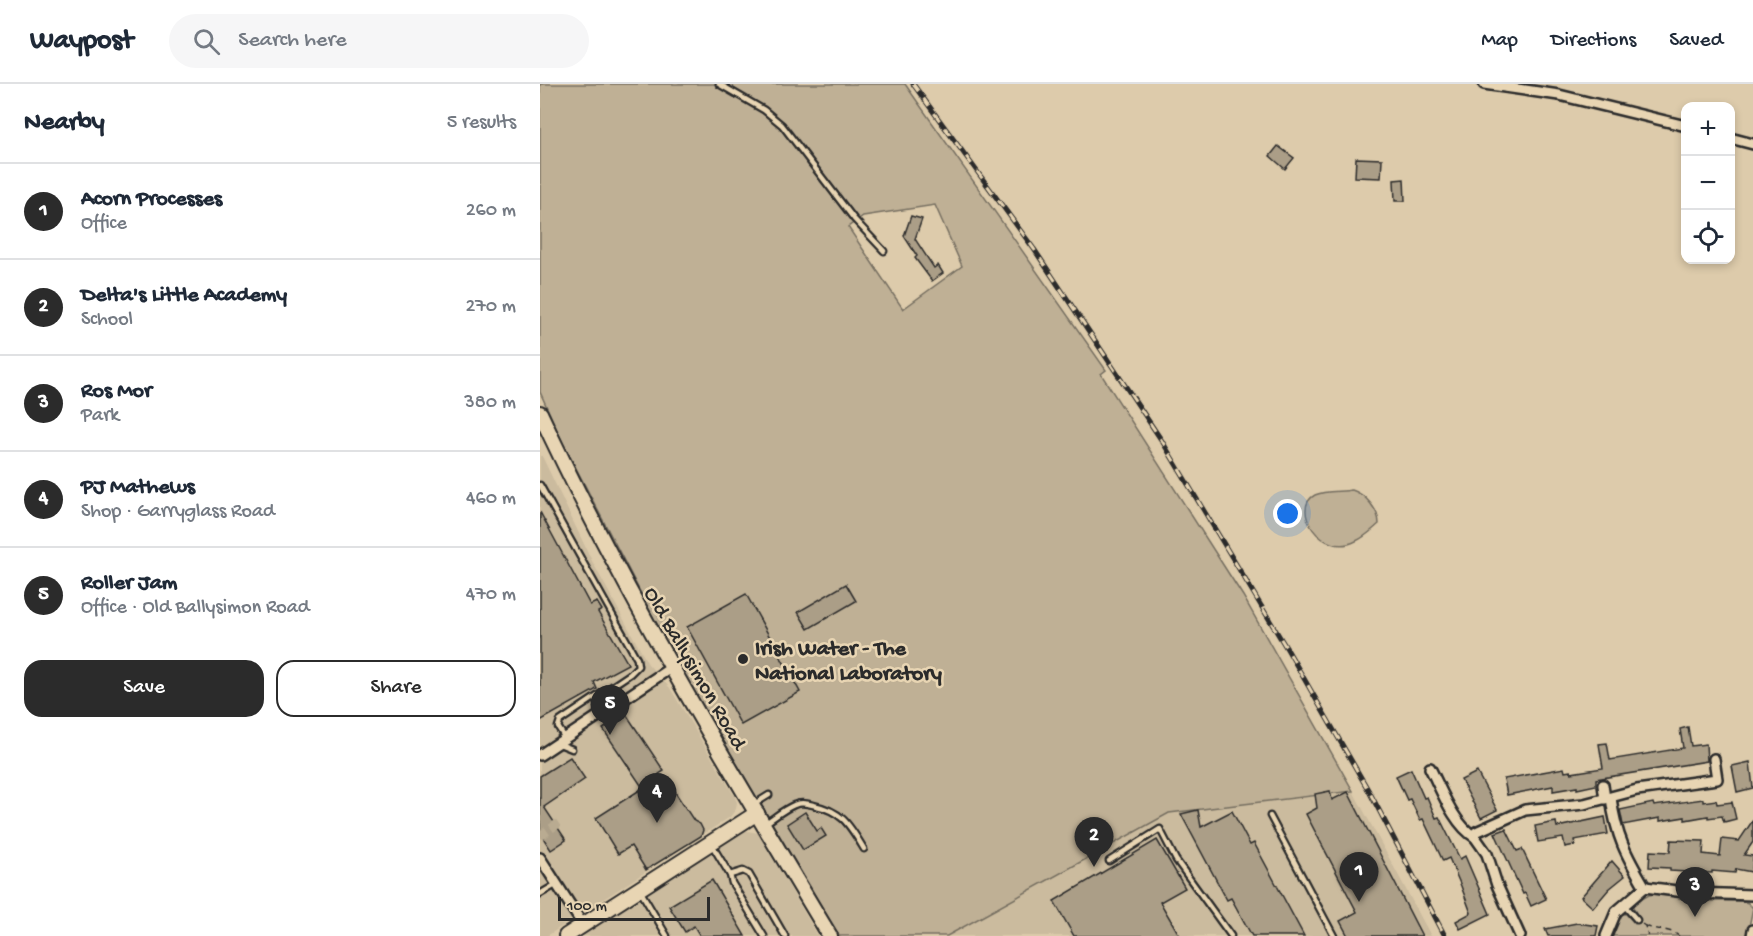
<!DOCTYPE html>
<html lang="en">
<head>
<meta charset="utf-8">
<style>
  :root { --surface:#fff; --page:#f6f6f7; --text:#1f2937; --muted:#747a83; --line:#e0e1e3; --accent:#2b2b2b }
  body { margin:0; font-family:"Gochi Hand",sans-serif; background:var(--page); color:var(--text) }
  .controls { position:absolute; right:18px; top:18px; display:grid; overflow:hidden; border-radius:12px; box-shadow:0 3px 9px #0003 }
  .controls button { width:54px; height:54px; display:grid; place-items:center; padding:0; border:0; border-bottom:2px solid var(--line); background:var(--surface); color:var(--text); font:30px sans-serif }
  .scale { position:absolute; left:18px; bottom:15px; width:152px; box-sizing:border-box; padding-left:6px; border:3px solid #2b2b2b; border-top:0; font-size:16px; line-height:21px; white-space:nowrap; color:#2b2b2b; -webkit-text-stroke:4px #e8d5b3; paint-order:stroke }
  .you { position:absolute; left:748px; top:430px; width:21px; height:21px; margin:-15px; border:4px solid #fff; border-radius:50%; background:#1a73e8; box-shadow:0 0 0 9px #1a73e833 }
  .badge { display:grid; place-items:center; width:39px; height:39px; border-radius:50%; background:var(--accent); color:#fff; font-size:20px; font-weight:700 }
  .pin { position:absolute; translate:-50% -50px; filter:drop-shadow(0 2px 3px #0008) }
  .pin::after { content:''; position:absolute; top:32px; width:21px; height:18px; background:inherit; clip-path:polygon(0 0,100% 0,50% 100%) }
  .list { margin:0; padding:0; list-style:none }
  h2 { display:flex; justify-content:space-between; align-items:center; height:78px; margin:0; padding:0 24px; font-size:26px }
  h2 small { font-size:20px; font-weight:400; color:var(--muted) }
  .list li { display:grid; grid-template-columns:39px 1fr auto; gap:18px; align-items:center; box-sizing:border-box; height:96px; padding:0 24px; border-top:2px solid var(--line) }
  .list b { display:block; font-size:22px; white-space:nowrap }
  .list p { margin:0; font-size:20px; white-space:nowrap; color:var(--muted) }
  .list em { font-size:20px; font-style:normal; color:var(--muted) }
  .actions { display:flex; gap:12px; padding:18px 24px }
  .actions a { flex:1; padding:14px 0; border:2px solid var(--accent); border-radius:18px; text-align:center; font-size:21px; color:var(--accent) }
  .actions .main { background:var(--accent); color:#fff }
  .icon { flex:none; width:33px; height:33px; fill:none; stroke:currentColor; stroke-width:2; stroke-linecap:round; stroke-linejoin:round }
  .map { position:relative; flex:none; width:1213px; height:852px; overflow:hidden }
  header { display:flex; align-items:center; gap:36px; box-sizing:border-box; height:84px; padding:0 30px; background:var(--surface); border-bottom:2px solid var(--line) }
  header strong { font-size:28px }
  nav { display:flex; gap:33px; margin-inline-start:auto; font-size:21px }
  .search { width:420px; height:54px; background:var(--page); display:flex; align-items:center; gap:15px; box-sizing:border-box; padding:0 21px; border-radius:33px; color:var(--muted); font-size:22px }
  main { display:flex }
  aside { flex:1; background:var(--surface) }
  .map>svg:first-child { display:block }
</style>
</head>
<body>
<header>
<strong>Waypost</strong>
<div class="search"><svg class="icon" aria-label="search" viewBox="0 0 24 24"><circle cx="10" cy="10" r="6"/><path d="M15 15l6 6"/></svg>Search here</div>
<nav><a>Map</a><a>Directions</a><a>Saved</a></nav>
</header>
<main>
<aside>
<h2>Nearby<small>5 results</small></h2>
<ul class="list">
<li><span class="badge">1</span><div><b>Acorn Processes</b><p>Office</p></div><em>260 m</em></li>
<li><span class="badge">2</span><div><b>Delta's Little Academy</b><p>School</p></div><em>270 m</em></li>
<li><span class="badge">3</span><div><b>Ros Mor</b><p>Park</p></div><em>380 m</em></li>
<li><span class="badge">4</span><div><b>PJ Mathews</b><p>Shop · Garryglass Road</p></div><em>460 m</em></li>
<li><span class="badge">5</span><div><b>Roller Jam</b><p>Office · Old Ballysimon Road</p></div><em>470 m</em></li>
</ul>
<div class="actions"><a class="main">Save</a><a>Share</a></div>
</aside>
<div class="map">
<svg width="1213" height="852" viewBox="0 0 1213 852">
  <rect width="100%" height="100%" fill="#ddcbab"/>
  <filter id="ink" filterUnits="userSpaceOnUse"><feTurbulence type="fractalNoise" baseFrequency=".0167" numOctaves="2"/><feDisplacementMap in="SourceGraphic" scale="12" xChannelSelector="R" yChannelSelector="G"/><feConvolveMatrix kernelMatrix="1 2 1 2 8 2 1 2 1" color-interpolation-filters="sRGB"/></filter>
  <g filter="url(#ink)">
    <g fill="#cbbb9e">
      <polygon points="0,372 2,372 53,479 108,580 130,604 194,711 197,718 196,725 190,733 7,852 0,852"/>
      <polygon points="813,707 891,852 407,852 629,729"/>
      <polygon points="202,746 218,749 278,852 37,852"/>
    </g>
    <g fill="#bfb095" stroke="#756e60" stroke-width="1.5" fill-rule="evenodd">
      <path d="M0 0H365L566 286 561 290 703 512 813 707 629 729 407 852H299L136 577 23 359 0 308ZM395 121 422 182 363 225 308 143 323 132Z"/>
      <path d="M812 406C825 410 839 426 839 440 832 446 825 453 816 457 781 475 750 424 775 411 785 406 801 408 812 406Z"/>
      <polygon points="1115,810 1164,817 1201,817 1208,819 1213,824 1207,852 1071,852 1077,835 1081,830 1086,830 1095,840 1100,836 1093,823 1093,820 1109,811"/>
    </g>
    <g fill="#ab9e87" stroke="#2b2b2b" stroke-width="1.5">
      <polygon points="738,62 754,74 745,85 730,72"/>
      <polygon points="816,74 842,75 841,94 815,93"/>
      <polygon points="864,95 865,117 855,117 854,96"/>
      <polygon points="371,132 382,135 375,155 394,184 398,181 403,189 392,197 375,174 377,172 364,152"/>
      <polygon points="0,428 50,521 57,518 62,526 58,528 88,580 54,598 57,605 0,637"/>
      <polygon points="306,500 316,517 268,545 258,528"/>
      <polygon points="206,510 260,608 201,641 147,543"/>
      <polygon points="86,630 124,687 119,690 123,706 131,702 154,737 160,740 163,746 161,752 106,786 91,762 78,770 56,734 103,704 63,645"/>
      <polygon points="1148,643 1151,662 1166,660 1167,677 1056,695 1056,701 1037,705 1037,703 1013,707 1013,702 967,711 964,695 1024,684 1025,688 1031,687 1031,689 1063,684 1059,660 1067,659 1070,676 1143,664 1140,645"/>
      <polygon points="30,673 45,695 4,723 26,756 11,766 0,749 0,692"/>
      <polygon points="1210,678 1213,704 1197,708 1192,682"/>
      <polygon points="871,685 884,714 887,713 896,734 899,733 920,775 925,772 950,830 920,845 916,837 931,829 921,802 909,774 903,777 883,735 880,736 870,715 867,716 856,692"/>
      <polygon points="937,688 957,726 941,734 921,696"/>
      <polygon points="790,707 792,716 808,708 882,852 808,852 800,837 817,828 766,730 777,724 775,710"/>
      <polygon points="1163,715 1163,718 1176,716 1177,720 1192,718 1196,735 1184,738 1182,732 1168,734 1168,732 1145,736 1145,733 1120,737 1120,734 1083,741 1080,726 1113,719 1114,722"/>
      <polygon points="658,726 661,743 692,727 710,761 714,759 764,852 712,852 691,814 687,816 641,730"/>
      <polygon points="265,728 277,747 281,744 286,752 263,766 247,740"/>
      <polygon points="1065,733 1068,750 1034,756 1035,761 1025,763 1023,754 998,758 995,742 1016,738 1017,743"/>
      <polygon points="1213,736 1213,758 1204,771 1213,772 1212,788 1196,785 1195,789 1172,787 1172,789 1147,788 1130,787 1130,784 1109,783 1110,767 1130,768 1131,756 1164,757 1163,770 1180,772 1182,755 1199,757"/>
      <polygon points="966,745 977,767 982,765 1006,815 991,822 985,809 983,810 955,749"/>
      <polygon points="617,756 645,804 620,818 640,852 534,852 514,817"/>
      <polygon points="1072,777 1085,792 1069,805 1053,824 1041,813"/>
      <polygon points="172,796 205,852 160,852 154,842 145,848 129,822"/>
      <polygon points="1037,839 1058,842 1056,852 1008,852 1005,845"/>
    </g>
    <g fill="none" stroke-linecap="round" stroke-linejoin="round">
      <polyline stroke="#b9ab91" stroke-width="9" stroke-dasharray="9 4.5" stroke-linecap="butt" points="0,752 19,739"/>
      <defs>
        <g id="lane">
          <polyline points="179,0 224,26 242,41 314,135 344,167"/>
          <polyline points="0,401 97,575 98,582 90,590 20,637 18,643 25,654"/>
          <polyline points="17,659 32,665"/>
          <polyline points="213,721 229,711"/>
          <polyline points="730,732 794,852"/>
          <path d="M226 739C235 733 244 725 254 721 260 718 266 719 273 721 302 727 309 740 324 765"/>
          <polyline points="172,761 190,791 192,799 224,852"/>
          <polyline points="569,777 620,745 636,776 691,852"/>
          <polyline points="190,791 203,787 209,790 245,852"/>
          <polyline points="101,808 127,852"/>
          <polyline points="0,810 17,800"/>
          <polyline points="1083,820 1097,836"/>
        </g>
        <g id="street">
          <polyline points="944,0 1019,11 1146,42"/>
          <polyline points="1190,54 1213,60"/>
          <polyline points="0,671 132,583"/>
          <path d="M890 684C901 705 914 741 935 753"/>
          <polyline points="1063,701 1065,715"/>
          <path d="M1071 714C1076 752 1086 771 1105 803"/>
          <polyline points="0,774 43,841"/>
          <polyline points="980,852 957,801 947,770 935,753 936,748 985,726 1044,720 1097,706 1177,695 1174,675"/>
          <polyline points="1066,852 1076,828 1105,803 1153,809 1213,811"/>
          <polyline points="1212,852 1213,846"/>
        </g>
        <g id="secondary">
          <path d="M0 329C84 510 187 681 290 852"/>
          <polyline points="26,852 217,729"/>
        </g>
      </defs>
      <use href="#lane" stroke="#2b2b2b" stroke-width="9"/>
      <use href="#street" stroke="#2b2b2b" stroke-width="14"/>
      <use href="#secondary" stroke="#2b2b2b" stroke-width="18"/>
      <g stroke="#2b2b2b" stroke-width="1.5" stroke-dasharray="6 4.5" stroke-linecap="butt">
        <polyline points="1102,840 1105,842 1108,852"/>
        <path d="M1105 842C1117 847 1129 844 1139 852"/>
      </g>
      <use href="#lane" stroke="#e8d5b3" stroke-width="4.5"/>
      <use href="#street" stroke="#e8d5b3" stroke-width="9"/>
      <use href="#secondary" stroke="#e8d5b3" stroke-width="14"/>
      <defs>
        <polyline id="rail" points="373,0 494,165 622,357 747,565 830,709 905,852"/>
      </defs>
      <use href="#rail" stroke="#2b2b2b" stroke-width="5"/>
      <use href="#rail" stroke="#e8d5b3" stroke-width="3" stroke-dasharray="9" stroke-linecap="butt"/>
    </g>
  </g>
  <circle fill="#2b2b2b" stroke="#e8d5b3" stroke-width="2" cx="203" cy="575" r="6"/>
  <g text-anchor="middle" stroke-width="5" stroke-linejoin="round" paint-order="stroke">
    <g font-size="22" font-weight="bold" fill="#2b2b2b" stroke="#e8d5b3" text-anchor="start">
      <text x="215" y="570">Irish Water - The<tspan x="215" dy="25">National Laboratory</tspan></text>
    </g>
    <g font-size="22" fill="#2b2b2b" stroke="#e8d5b3">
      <text transform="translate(157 583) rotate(60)" y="8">Old Ballysimon Road</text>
    </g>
  </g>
</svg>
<div class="controls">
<button>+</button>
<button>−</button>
<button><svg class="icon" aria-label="locate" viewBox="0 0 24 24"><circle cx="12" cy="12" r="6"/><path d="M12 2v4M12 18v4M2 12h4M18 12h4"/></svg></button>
</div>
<div class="scale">100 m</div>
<div class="you"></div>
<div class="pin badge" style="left:819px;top:818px">1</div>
<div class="pin badge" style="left:554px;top:783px">2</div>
<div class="pin badge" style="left:1155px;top:833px">3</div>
<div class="pin badge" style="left:117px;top:739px">4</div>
<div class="pin badge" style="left:70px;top:651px">5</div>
</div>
</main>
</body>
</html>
